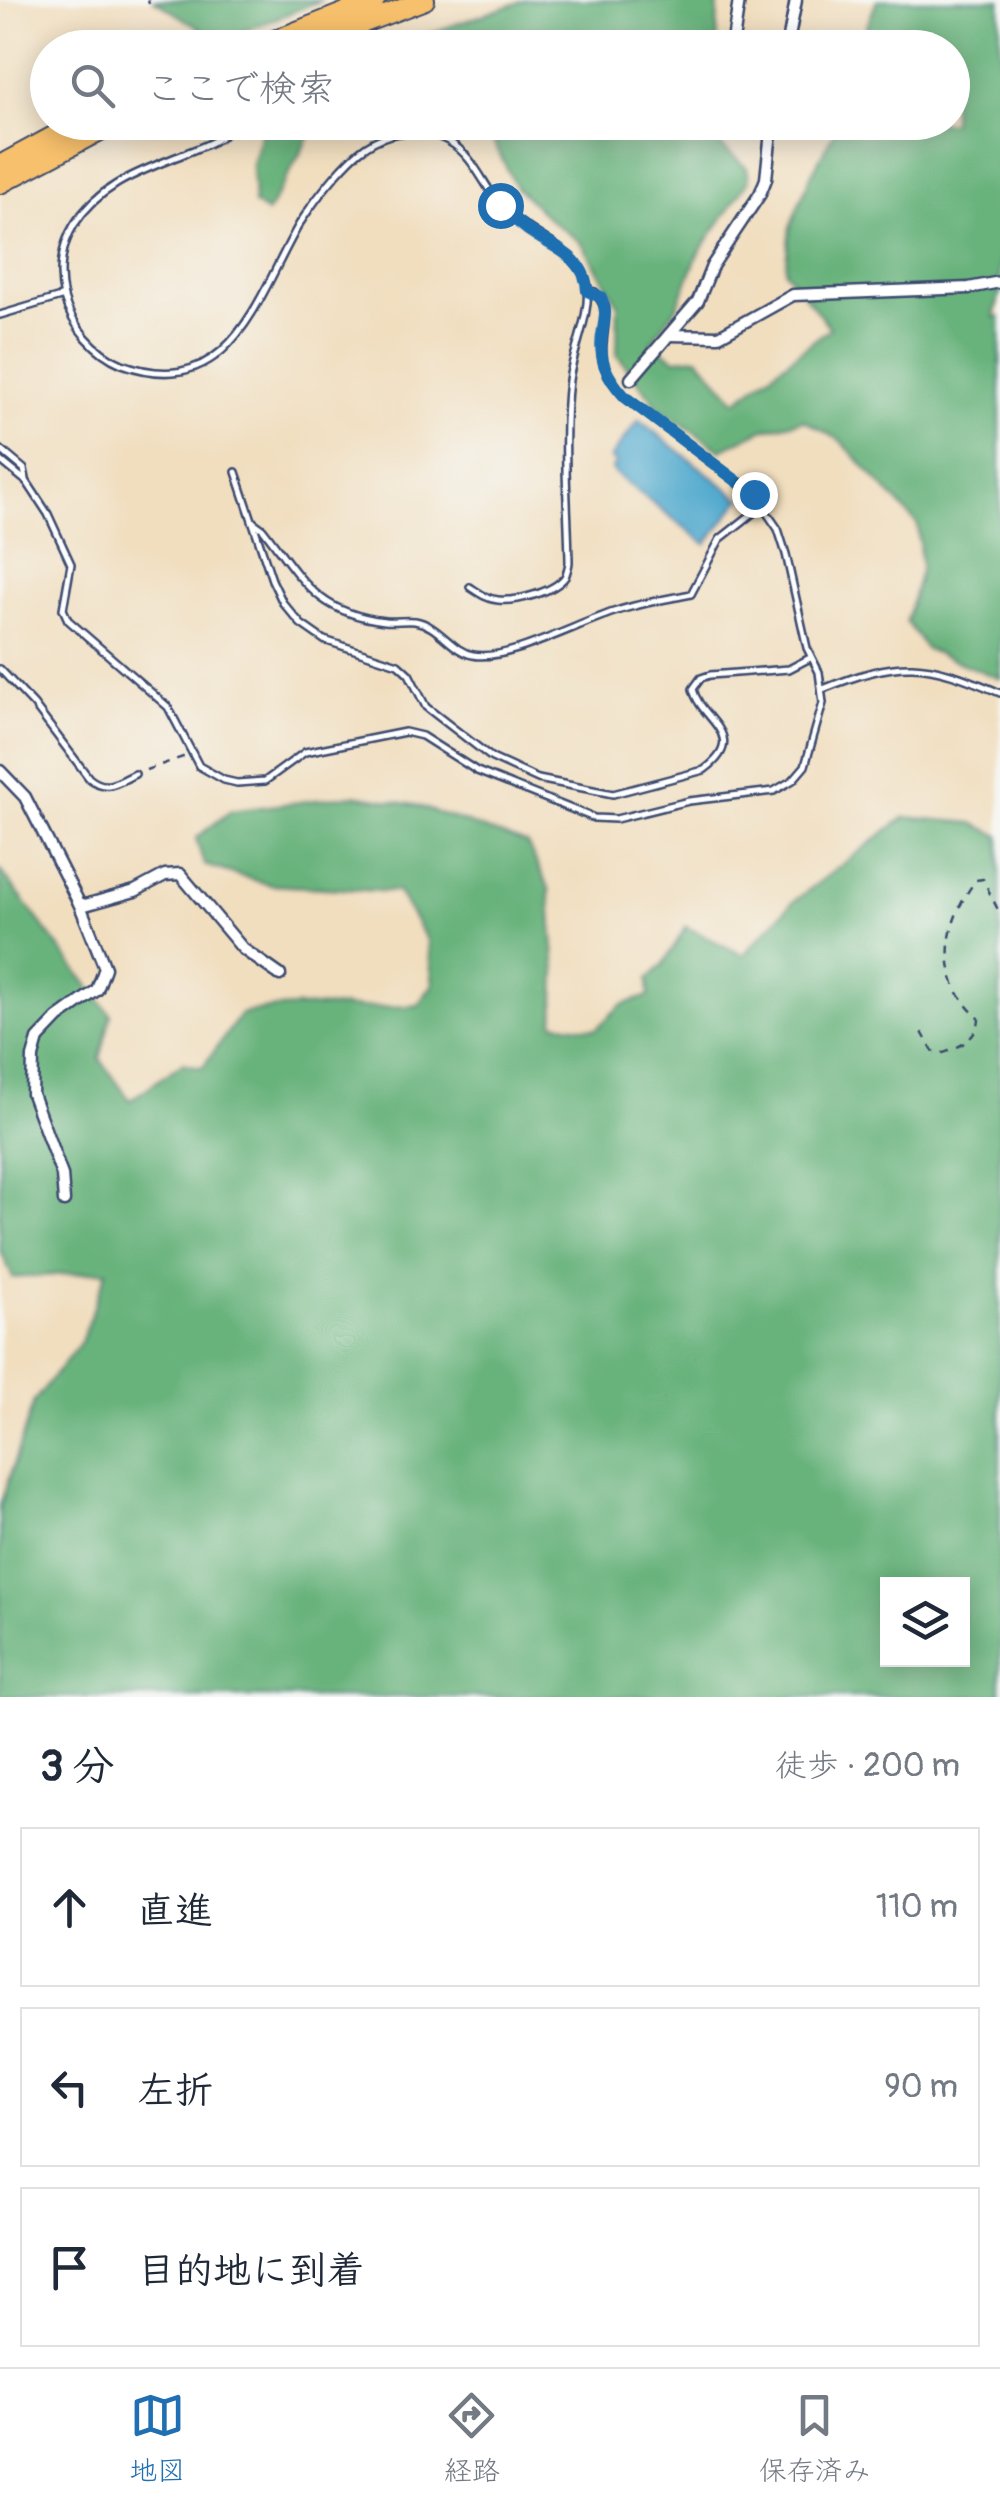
<!DOCTYPE html>
<html lang="ja">
<head>
<meta charset="utf-8">
<style>
  :root { --surface:#fff; --page:#f6f6f7; --text:#1f2937; --muted:#747a83; --line:#e0e1e3; --accent:#1f6fb2 }
  body { margin:0; font-family:Pangolin,"Klee One",sans-serif; background:var(--page); color:var(--text) }
  .controls { position:absolute; right:30px; bottom:30px; display:grid; overflow:hidden; border-radius:0px; box-shadow:0 5px 25px #0003 }
  .controls button { width:90px; height:90px; display:grid; place-items:center; padding:0; border:0; border-bottom:2px solid var(--line); background:var(--surface); color:var(--text); font:50px sans-serif }
  .stop { position:absolute; width:30px; height:30px; margin:-22px; border:8px solid #1f6fb2; border-radius:50%; background:#fff }
  .stop.end { background:#1f6fb2; border-color:#fff; box-shadow:0 2px 10px #0008 }
  .list { margin:0; padding:0; list-style:none }
  h2 { display:flex; justify-content:space-between; align-items:center; height:130px; margin:0; padding:0 40px; font-size:42px }
  h2 small { font-size:32px; font-weight:400; color:var(--muted) }
  .list li { display:grid; grid-template-columns:65px 1fr auto; gap:30px; align-items:center; box-sizing:border-box; height:160px; margin:0 20px 20px; padding:0 20px; border:2px solid var(--line); border-radius:0px }
  .list b { display:block; font-size:38px; white-space:nowrap }
  .list em { font-size:32px; font-style:normal; color:var(--muted) }
  .icon { flex:none; width:55px; height:55px; fill:none; stroke:currentColor; stroke-width:2; stroke-linecap:round; stroke-linejoin:round }
  .map { position:relative; flex:none; width:1000px; height:1697px; overflow:hidden }
  .search { position:absolute; background:var(--surface); box-shadow:0 5px 25px #0003; left:30px; right:30px; top:30px; height:110px; display:flex; align-items:center; gap:25px; box-sizing:border-box; padding:0 35px; border-radius:55px; color:var(--muted); font-size:38px }
  .sheet { height:670px; background:var(--surface) }
  nav { display:flex; justify-content:space-around; align-items:center; box-sizing:border-box; height:140px; border-top:2px solid var(--line); background:var(--surface); font-size:28px; color:var(--muted) }
  nav a { display:grid; justify-items:center; gap:5px }
  nav .on { color:var(--accent) }
  .map>svg:first-child { display:block }
</style>
</head>
<body>
<div class="map">
<svg width="1000" height="1697" viewBox="0 0 1000 1697">
  <rect width="100%" height="100%" fill="#f6f6f2"/>
  <filter id="ink" filterUnits="userSpaceOnUse"><feTurbulence type="fractalNoise" baseFrequency=".01" numOctaves="2"/><feDisplacementMap in="SourceGraphic" scale="20" xChannelSelector="R" yChannelSelector="G"/><feConvolveMatrix kernelMatrix="1 2 1 2 8 2 1 2 1" color-interpolation-filters="sRGB"/></filter>
  <filter id="wash" filterUnits="userSpaceOnUse"><feTurbulence type="fractalNoise" baseFrequency=".0048" numOctaves="4" result="noise"/><feDisplacementMap in="SourceGraphic" scale="40" xChannelSelector="R" yChannelSelector="G"/><feGaussianBlur stdDeviation="2.25" result="paint"/><feColorMatrix in="noise" values="0 0 0 0 0 0 0 0 0 0 0 0 0 0 0 0 0 1.4 0 .05"/><feComposite in="paint" operator="in"/></filter>
  <g filter="url(#wash)">
    <rect width="100%" height="100%" fill="#f1debf"/>
    <g fill="#67b27c" stroke="#41706d" stroke-width="2.5" fill-rule="evenodd">
      <polygon points="154,0 322,0 220,41"/>
      <polygon points="526,0 718,0 717,47 390,47"/>
      <polygon points="877,0 1000,0 1000,291 994,317 1000,317 1000,679 926,649 906,621 921,568 918,525 841,441 804,420 762,430 721,450 661,410 617,355 618,304 582,243 549,219 516,187 491,137 456,123 712,123 720,145 747,168 749,180 698,254 677,307 651,342 675,359 698,357 736,401 830,328 785,271 790,227 810,177 839,123 952,122 952,48 859,47"/>
      <polygon points="264,123 317,123 267,213 254,204 252,164"/>
      <path d="M354 795 415 805 527 844 549 888 556 972 554 1023 596 1029 621 1005 649 996 648 979 663 965 686 927 743 955 793 902 905 817 973 823 1000 836V1697H0V1506L34 1401 81 1342 107 1271 13 1278 0 1250V870L111 1015 100 1059 130 1100 183 1063 202 1068 241 1014C299 1000 358 1012 418 1005L433 984 427 940 398 892 271 885 204 865 196 838 231 811ZM888 1584H962V1660H888Z"/>
    </g>
    <polygon fill="#4fa9cd" stroke="#356c96" stroke-width="2.5" points="639,420 741,499 706,544 614,473 612,468 616,463 610,458"/>
  </g>
  <g filter="url(#ink)">
    <g fill="none" stroke-linecap="round" stroke-linejoin="round">
      <defs>
        <g id="lane">
          <path d="M236 122C223 140 206 145 186 153 142 171 101 183 74 225 61 246 58 273 64 298 72 326 95 353 122 364 232 404 258 294 300 223 311 206 323 190 336 175 352 157 366 142 390 135 410 130 430 131 448 141 474 156 482 183 500 205 524 233 581 250 587 284 591 315 573 350 569 380 562 439 568 502 569 562 569 565 566 575 565 577 554 592 516 602 498 600 487 599 479 593 470 587"/>
          <polyline points="0,315 64,296"/>
          <polyline points="0,449 24,469 26,479"/>
          <path d="M0 460 27 482 48 514 71 564 63 609 68 620 168 707 199 766 224 780 237 783 265 781 305 752 405 732 422 736 477 771 594 818 616 819 689 801 774 791 793 780 805 766 823 703 819 672 807 648 786 554 778 529 754 494 625 397C589 357 607 351 605 307L595 292 587 291"/>
          <path d="M236 472 272 580 283 603 301 624 324 640 398 664 409 674 426 707 492 758 538 779 613 794 704 770C751 736 700 720 693 689L701 678 710 675 789 669 810 658"/>
          <path d="M252 521 263 529C302 579 316 613 385 621 395 622 405 620 415 621 439 625 451 651 473 655 507 662 580 622 617 611 641 603 667 599 691 594L720 539 762 506"/>
          <path d="M0 669 34 705 89 778C106 792 117 783 135 774"/>
          <path d="M823 689C901 658 924 660 1000 693"/>
        </g>
        <g id="street">
          <polyline points="732,48 739,0"/>
          <polyline points="787,48 796,0"/>
          <polyline points="721,122 721,130"/>
          <polyline points="669,335 719,336 793,295 969,288 1000,282"/>
          <polyline points="631,379 698,301 712,266 760,194 766,179 772,122"/>
          <polyline points="0,771 25,797 79,903 105,968 97,990 58,1018 38,1039 33,1057 32,1094 62,1175 64,1201"/>
          <polyline points="79,903 85,905 135,891 165,875 180,874 243,949 280,975"/>
        </g>
        <g id="primary">
          <polyline points="254,48 376,0"/>
          <polyline points="298,48 425,0"/>
          <polyline points="0,165 79,122"/>
          <polyline points="0,184 117,122"/>
        </g>
      </defs>
      <use href="#lane" stroke="#3b496d" stroke-width="10"/>
      <use href="#street" stroke="#3b496d" stroke-width="15"/>
      <use href="#primary" stroke="#3b496d" stroke-width="22"/>
      <g stroke="#3b496d" stroke-width="2.5" stroke-dasharray="8 8" stroke-linecap="butt">
        <polyline points="148,0 149,4"/>
        <polyline points="146,770 186,756"/>
        <path d="M922 1032 932 1050 940 1054C957 1049 979 1038 979 1018 934 980 944 922 976 880L983 879 1000 914"/>
      </g>
      <use href="#lane" stroke="#fff" stroke-width="5"/>
      <use href="#street" stroke="#fff" stroke-width="10"/>
      <use href="#primary" stroke="#f7c06c" stroke-width="18"/>
    </g>
  </g>
  <g fill="none" stroke-linecap="round" stroke-linejoin="round" filter="url(#ink)">
    <path stroke="#1f6fb2" stroke-width="12" d="M500 205C512 217 523 228 537 236 560 250 586 260 587 291L601 297C607 310 605 317 603 329 597 358 606 376 625 397L754 494"/>
  </g>
</svg>
<div class="controls">
<button><svg class="icon" aria-label="layers" viewBox="0 0 24 24"><path d="M12 4l9 5-9 5-9-5zM3 14l9 5 9-5"/></svg></button>
</div>
<div class="stop" style="left:500px;top:205px"></div>
<div class="stop end" style="left:754px;top:494px"></div>
<div class="search"><svg class="icon" aria-label="search" viewBox="0 0 24 24"><circle cx="10" cy="10" r="6"/><path d="M15 15l6 6"/></svg>ここで検索</div>
</div>
<section class="sheet">
<h2>3 分<small>徒歩 · 200 m</small></h2>
<ul class="list">
<li><svg class="icon" aria-label="ahead" viewBox="0 0 24 24"><path d="M12 20V5M6 11l6-6 6 6"/></svg><div><b>直進</b></div><em>110 m</em></li>
<li><svg class="icon" aria-label="left" viewBox="0 0 24 24"><path d="M17 20v-9H6M10 6l-5 5 5 5"/></svg><div><b>左折</b></div><em>90 m</em></li>
<li><svg class="icon" aria-label="arrive" viewBox="0 0 24 24"><path d="M6 21V4h12l-3 4 3 4H6"/></svg><div><b>目的地に到着</b></div></li>
</ul>
</section>
<nav>
<a class="on"><svg class="icon" aria-label="map" viewBox="0 0 24 24"><path d="M3 6l6-2 6 2 6-2v14l-6 2-6-2-6 2zM9 4v14M15 6v14"/></svg>地図</a>
<a><svg class="icon" aria-label="directions" viewBox="0 0 24 24"><path d="M12 3l9 9-9 9-9-9zM9 14v-3h6M13 9l2 2-2 2"/></svg>経路</a>
<a><svg class="icon" aria-label="saved" viewBox="0 0 24 24"><path d="M7 4h10v16l-5-4-5 4z"/></svg>保存済み</a>
</nav>
</body>
</html>
